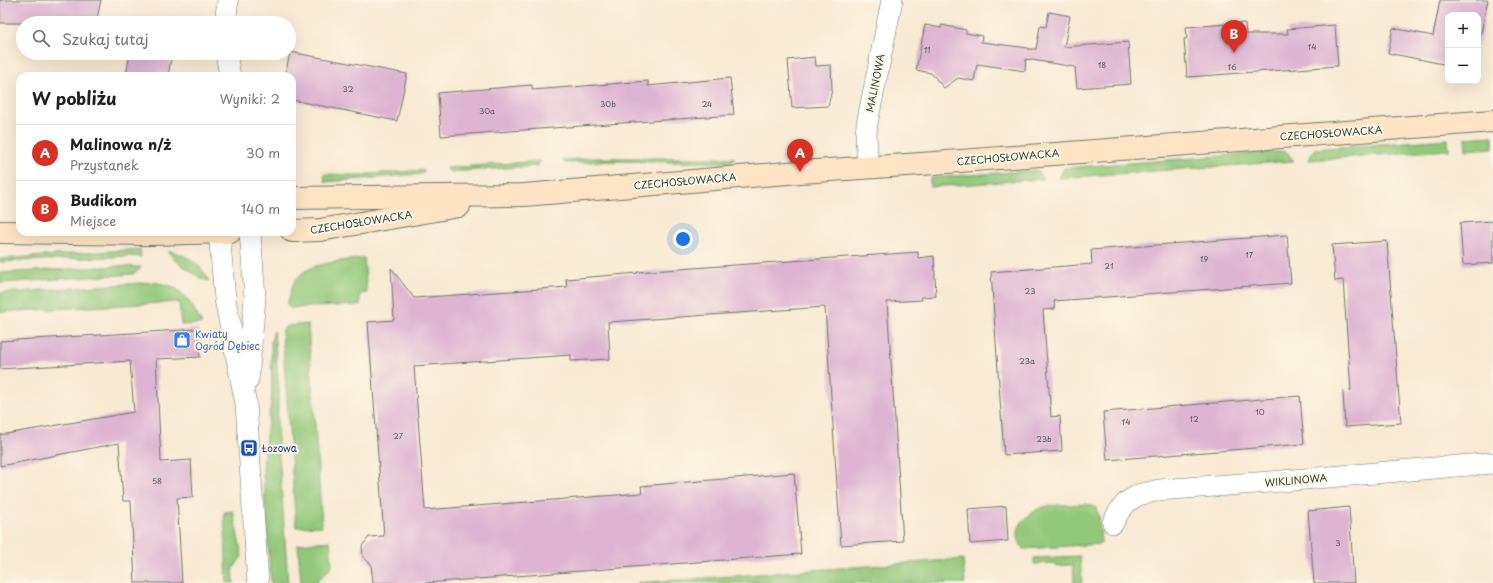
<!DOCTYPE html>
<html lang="pl">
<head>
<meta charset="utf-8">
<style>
  :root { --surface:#fff; --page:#f2f2f2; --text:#202124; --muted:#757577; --line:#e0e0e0; --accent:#d93025 }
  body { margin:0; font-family:"Playpen Sans",sans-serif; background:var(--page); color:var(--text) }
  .controls { position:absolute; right:12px; top:12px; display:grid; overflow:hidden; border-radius:8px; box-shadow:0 4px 16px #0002 }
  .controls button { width:36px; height:36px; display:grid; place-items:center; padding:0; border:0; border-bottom:1px solid var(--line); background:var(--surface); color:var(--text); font:20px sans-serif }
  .you { position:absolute; left:683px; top:239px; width:14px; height:14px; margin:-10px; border:3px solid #fff; border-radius:50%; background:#1a73e8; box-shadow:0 0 0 6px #1a73e833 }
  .badge { display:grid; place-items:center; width:26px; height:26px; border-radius:50%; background:var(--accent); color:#fff; font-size:13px; font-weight:700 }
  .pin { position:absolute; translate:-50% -33px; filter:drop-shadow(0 1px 2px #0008) }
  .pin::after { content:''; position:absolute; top:21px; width:14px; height:12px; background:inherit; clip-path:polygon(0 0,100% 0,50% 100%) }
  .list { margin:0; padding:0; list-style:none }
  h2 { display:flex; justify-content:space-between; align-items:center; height:52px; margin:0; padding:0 16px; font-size:17px }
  h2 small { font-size:13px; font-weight:400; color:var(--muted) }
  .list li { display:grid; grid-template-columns:26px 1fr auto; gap:12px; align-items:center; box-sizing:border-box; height:56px; padding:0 16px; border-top:1px solid var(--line) }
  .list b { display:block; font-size:15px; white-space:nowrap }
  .list p { margin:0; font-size:13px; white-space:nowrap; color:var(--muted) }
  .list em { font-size:13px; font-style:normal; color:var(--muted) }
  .icon { flex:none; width:22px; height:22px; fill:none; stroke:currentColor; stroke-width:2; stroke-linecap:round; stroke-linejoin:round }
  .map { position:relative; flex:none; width:1493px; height:583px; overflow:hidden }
  .search { position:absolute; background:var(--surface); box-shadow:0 4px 16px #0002; left:16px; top:16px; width:280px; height:44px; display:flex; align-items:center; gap:10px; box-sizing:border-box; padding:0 14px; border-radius:22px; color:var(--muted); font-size:15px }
  .panel { position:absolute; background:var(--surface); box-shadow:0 4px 16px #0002; left:16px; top:72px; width:280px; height:164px; border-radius:12px }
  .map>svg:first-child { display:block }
</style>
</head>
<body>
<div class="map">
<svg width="1493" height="583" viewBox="0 0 1493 583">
  <rect width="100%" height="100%" fill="#fcf5e5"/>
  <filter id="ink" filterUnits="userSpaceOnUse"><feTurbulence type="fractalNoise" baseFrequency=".025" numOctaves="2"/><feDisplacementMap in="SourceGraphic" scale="8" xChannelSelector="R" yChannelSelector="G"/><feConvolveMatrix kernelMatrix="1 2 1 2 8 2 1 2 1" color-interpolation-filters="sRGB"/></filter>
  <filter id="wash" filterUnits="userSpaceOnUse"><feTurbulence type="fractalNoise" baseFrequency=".012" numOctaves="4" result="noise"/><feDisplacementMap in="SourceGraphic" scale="16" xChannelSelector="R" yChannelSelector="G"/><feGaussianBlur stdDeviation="0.9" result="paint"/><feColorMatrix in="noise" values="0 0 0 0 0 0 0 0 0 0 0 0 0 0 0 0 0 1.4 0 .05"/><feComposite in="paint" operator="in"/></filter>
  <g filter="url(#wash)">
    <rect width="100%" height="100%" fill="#f8e9d3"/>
    <g fill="#93c87a" stroke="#598257">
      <polygon points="1493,136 1493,148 1466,150 1465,138"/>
      <polygon points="1448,139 1449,150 1309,160 1314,149"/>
      <polygon points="1286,151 1294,161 1059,178 1064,168"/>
      <polygon points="589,158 735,158 732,163 609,161 565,163 562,160"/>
      <polygon points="540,161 536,166 450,172 446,168"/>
      <polygon points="425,170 421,174 325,182 324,174 356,175"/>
      <polygon points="1037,170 1044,179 930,187 930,178"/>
      <polygon points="140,249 141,257 129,256 0,262 0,259"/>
      <path d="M169 251C188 255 200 263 209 281L200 278 175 260 171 256Z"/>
      <path d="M364 258 367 293 360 294V305L290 308 287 304C290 296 291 285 297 278 310 262 344 261 364 258Z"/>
      <polygon points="119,266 141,267 139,270 133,274 0,283 0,273"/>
      <path d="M155 282C160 284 168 284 173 287 187 294 195 311 202 324L181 325 179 302 0 312V293Z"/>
      <polygon points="308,324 322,526 296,527 282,331 286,326"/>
      <polygon points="274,331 279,391 277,425 288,583 271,583 263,472 265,443 272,395 271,342"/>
      <path d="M1087 504 1096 508 1099 516 1101 544 1023 549C1015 535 1016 527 1028 516 1032 513 1038 508 1043 507 1057 504 1073 505 1087 504Z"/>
      <polygon points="233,511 242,556 233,569 234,583 227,583 224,512"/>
      <polygon points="330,541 332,567 315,583 301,583 298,544"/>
      <polygon points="1080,556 1082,583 1074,583 1073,565 1055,566 1054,563 1034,564 1034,558"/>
      <polygon points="963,559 965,583 637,583"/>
    </g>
    <g id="blocks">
      <g fill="#ddb5d2">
        <polygon points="0,0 101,0 96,23 0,23"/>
        <polygon points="1440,0 1488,0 1478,47 1478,15 1448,15 1448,65 1388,53 1393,28 1433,36"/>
        <polygon points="1049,12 1070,16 1064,47 1128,42 1131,84 1077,88 1075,67 1026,59 1025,71 977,64 974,81 958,78 944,88 931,73 916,70 925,25 941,28 942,25 966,30 966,33 982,36 981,42 1028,48 1028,49 1036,49 1040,26 1046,27"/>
        <polygon points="1245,23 1246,34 1288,34 1287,29 1335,25 1338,66 1187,77 1184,39 1187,38 1186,27"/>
        <polygon points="290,52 407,74 397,121 292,100 292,76 285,76"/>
        <polygon points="130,53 172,53 168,76 126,76"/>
        <polygon points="815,57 816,66 831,65 832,90 828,106 792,108 788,60"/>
        <polygon points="730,78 734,115 441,136 438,93 532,85 532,90 648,81 648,86"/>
        <polygon points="1493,221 1493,263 1463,265 1460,223"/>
        <polygon points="1287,235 1291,283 1054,301 1055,309 1043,310 1051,417 1060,416 1062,451 1004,455 991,272 1092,264 1091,250"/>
        <polygon points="1387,241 1401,423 1345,427 1343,391 1351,390 1343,280 1335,281 1332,245"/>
        <polygon points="918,252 918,258 934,256 936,296 921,297 922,300 887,302 903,541 841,545 825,307 608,322 610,359 571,361 571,355 414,366 425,510 642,493 641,486 794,473 801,554 426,583 373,583 371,564 363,557 362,546 369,537 384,536 368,322 394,320 391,268 414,298 567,287 566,279 638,273 637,272"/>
        <polygon points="198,329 200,357 156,359 161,462 191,460 193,497 177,498 182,583 135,583 131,501 123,501 119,443 0,466 0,435 134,412 130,361 0,369 0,341"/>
        <polygon points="1300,396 1304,444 1107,460 1103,412"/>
        <polygon points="1006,506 1008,541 970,544 968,509"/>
        <polygon points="1349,507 1354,583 1314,583 1308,511"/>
      </g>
    </g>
  </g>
  <g filter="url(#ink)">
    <use href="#blocks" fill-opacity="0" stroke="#6b796c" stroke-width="1"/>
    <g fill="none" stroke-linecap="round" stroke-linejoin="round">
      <defs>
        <g id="street">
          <polyline points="225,23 228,0"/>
          <polyline points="226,53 230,76"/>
          <polyline points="868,167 866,136 867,124 892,0"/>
          <polyline points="219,232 225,299 246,404 258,583"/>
          <polyline points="248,380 255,297 250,232"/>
          <polyline points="1113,523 1118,513 1127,502 1138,495 1159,490 1270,482 1493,463"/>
        </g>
        <g id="secondary">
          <polyline points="292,198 524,195 800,172 921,164 1493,121"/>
          <polyline points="292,231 320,230 459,206"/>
          <polyline points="0,232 148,234 230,232"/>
        </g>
      </defs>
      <use href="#street" stroke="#6b796c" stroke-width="22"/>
      <use href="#secondary" stroke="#6b796c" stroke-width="24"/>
      <use href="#street" stroke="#fff" stroke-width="21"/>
      <use href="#secondary" stroke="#fee4c5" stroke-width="22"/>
    </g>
  </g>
  <defs>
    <symbol id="shop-square" viewBox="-11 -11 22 22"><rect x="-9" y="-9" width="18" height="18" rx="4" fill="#3f7fe0" stroke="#fcf5e5"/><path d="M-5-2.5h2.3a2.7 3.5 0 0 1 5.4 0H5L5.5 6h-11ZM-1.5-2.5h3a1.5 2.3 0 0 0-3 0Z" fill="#fff"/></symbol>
    <symbol id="bus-square" viewBox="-11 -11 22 22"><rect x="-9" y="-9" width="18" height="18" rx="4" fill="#1a4fb4" stroke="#fcf5e5"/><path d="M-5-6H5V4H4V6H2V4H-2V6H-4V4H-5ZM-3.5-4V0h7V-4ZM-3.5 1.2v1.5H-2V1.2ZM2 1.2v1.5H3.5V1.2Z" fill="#fff"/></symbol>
  </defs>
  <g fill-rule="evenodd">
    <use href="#shop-square" x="172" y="330" width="20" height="20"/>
    <use href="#bus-square" x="239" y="438" width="20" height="20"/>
  </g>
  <g text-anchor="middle" stroke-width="4" stroke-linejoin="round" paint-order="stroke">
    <g font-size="8" fill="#4e5b5c">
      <text x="1312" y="50">14</text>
      <text x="927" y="53">11</text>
      <text x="1102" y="68">18</text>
      <text x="1232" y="70">16</text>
      <text x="348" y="92">32</text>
      <text x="608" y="107">30b</text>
      <text x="707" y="107">24</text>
      <text x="487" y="114">30a</text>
      <text x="1249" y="258">17</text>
      <text x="1204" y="262">19</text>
      <text x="1109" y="269">21</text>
      <text x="1030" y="294">23</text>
      <text x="1027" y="364">23a</text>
      <text x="1260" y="415">10</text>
      <text x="1194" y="422">12</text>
      <text x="1126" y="425">14</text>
      <text x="398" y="439">27</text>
      <text x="1044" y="442">23b</text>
      <text x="157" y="484">58</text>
      <text x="1338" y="546">3</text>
    </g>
    <g font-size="10" fill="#1f3d34" stroke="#fcf5e5">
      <text transform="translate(875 83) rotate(-79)" y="4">MALINOWA</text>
      <text transform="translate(1331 133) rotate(-4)" y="4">CZECHOSŁOWACKA</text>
      <text transform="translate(1008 157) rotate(-5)" y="4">CZECHOSŁOWACKA</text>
      <text transform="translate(685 181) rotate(-5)" y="4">CZECHOSŁOWACKA</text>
      <text transform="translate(361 222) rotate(-9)" y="4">CZECHOSŁOWACKA</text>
      <text transform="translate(1296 480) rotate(-5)" y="4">WIKLINOWA</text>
    </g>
    <g font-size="10" fill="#366cbe" stroke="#fcf5e5" text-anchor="start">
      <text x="195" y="338">Kwiaty<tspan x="195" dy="12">Ogród Dębiec</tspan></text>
    </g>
    <g font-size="10" fill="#164399" stroke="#fcf5e5" text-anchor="start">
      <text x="262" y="452">Łozowa</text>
    </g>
  </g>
</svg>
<div class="controls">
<button>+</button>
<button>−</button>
</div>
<div class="you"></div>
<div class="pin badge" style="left:800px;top:172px">A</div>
<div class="pin badge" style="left:1234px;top:53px">B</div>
<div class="search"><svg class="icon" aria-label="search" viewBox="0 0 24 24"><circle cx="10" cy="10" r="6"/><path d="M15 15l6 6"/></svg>Szukaj tutaj</div>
<section class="panel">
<h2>W pobliżu<small>Wyniki: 2</small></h2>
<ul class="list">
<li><span class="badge">A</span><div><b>Malinowa n/ż</b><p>Przystanek</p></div><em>30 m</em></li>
<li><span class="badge">B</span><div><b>Budikom</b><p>Miejsce</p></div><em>140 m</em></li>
</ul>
</section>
</div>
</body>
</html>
